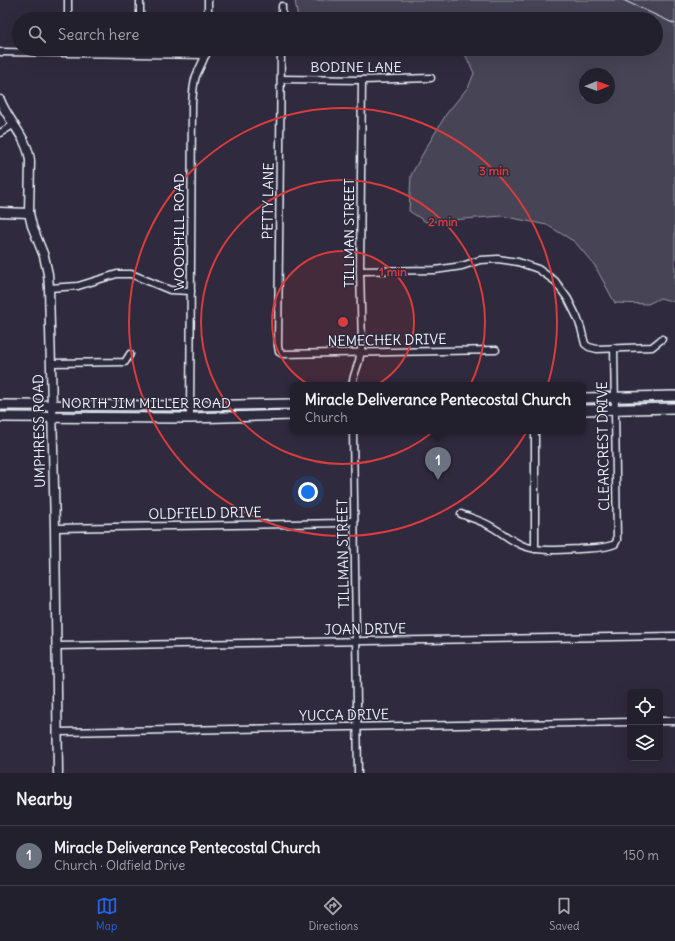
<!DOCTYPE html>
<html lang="en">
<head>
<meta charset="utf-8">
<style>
  :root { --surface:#23202e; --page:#2f2d3a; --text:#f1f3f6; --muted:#a3a3aa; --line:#403e4a; --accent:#2563eb }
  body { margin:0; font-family:Delius,sans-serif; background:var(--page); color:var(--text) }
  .controls { position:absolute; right:12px; bottom:12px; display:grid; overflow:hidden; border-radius:6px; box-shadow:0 4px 16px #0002 }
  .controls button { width:36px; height:36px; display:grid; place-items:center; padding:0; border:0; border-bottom:1px solid var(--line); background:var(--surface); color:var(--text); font:20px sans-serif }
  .compass { position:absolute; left:579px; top:68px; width:36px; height:36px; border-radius:50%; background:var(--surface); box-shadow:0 4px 16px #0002; rotate:89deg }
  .you { position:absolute; left:308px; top:492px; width:14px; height:14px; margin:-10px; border:3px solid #fff; border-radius:50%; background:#1a73e8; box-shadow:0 0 0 6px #1a73e833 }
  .badge { display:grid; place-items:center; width:26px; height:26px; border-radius:50%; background:var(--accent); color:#fff; font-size:13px; font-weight:700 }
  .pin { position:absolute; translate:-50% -33px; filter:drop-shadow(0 1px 2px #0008) }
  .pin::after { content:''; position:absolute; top:21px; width:14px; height:12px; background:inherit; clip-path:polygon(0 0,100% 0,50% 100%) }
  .popup { position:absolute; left:290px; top:382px; width:296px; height:52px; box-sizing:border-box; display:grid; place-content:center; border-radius:6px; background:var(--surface); filter:drop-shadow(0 1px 3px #0005); font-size:13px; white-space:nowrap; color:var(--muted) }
  .popup b { font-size:15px; color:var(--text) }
  .popup::after { content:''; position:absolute; left:50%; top:100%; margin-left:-8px; border:8px solid transparent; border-top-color:var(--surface) }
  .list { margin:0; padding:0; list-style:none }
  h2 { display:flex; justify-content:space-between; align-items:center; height:52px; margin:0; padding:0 16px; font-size:17px }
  h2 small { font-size:13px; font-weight:400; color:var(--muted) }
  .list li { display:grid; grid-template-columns:26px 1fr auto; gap:12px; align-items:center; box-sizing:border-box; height:60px; padding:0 16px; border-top:1px solid var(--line) }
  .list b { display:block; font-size:15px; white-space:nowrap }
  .list p { margin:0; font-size:13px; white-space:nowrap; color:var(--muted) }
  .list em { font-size:13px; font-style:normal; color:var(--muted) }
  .icon { flex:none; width:22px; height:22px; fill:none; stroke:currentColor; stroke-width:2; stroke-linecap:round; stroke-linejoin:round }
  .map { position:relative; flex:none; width:675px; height:773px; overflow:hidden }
  .search { position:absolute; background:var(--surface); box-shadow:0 4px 16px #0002; left:12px; right:12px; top:12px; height:44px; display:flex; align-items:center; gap:10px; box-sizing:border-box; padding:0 14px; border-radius:22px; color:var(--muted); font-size:15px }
  .sheet { height:112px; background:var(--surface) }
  nav { display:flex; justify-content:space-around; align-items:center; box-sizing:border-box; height:56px; border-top:1px solid var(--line); background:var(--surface); font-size:11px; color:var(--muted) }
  nav a { display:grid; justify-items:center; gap:2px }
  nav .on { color:var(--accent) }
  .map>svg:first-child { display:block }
</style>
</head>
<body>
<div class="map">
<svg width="675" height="773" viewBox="0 0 675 773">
  <rect width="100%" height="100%" fill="#2f2a3d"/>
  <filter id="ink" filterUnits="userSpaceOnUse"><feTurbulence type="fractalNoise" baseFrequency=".025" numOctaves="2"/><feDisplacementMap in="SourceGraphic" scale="8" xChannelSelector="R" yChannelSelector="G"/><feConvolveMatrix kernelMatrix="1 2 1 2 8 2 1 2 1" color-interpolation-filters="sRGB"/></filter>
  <g filter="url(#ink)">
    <path fill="#464455" stroke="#979aa6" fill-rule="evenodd" d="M295 0H675V302L660 298 648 304 615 303 595 266 575 242 547 225 502 216 426 222 409 211 411 175 426 148 447 113 469 86 474 73 464 52 462 49H656V19H298ZM585 74H609V98H585Z"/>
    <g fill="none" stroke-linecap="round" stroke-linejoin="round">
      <defs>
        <g id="minor">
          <polyline points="68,19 68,0"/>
          <polyline points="140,19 140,0"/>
          <polyline points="208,19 208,0"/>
          <polyline points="282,19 282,6"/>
          <polyline points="281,49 278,346 279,352 283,354 496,350"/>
          <polyline points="0,52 206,55"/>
          <polyline points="281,79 362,80 431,78"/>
          <polyline points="0,133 13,125"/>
          <polyline points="360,271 435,270 462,266 480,260 498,259 518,262 538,269 555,281 568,299 577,317 581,328 585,344 589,347 597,349 652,347 662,339"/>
          <polyline points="49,288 78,286 117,274 131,274 170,290 191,291"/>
          <polyline points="51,363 125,362 130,354"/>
          <polyline points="352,385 354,376 359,361 362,344 360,271 362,80"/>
          <path d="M190 418 192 104C193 94 193 85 196 76 200 66 205 59 207 49"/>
          <polyline points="353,431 358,773"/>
          <polyline points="535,431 535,549"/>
          <path d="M461 514C471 518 483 521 492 527 503 533 512 542 524 546 541 552 561 550 579 549 591 548 604 549 615 544L617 540 614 348"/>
          <polyline points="55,528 343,523 354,520"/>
          <polyline points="56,646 675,636"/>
          <polyline points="660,721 675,721"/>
          <polyline points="58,732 630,722"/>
        </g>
        <g id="tertiary">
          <path d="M0 100C8 121 28 138 30 161L29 213 32 226 44 256 48 274 49 288 55 528 58 773"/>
          <polyline points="0,212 29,213"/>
        </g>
        <g id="secondary">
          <polyline points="583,398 675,396"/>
          <polyline points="0,405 190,406 293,404"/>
          <polyline points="583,410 675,408"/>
          <polyline points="0,417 190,418 293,415"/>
        </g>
      </defs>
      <use href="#minor" stroke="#e8f1f8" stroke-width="9"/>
      <use href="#tertiary" stroke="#e8f1f8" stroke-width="11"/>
      <use href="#secondary" stroke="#e8f1f8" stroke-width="12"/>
      <use href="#minor" stroke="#2f2a3d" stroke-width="6"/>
      <use href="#tertiary" stroke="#2f2a3d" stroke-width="8"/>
      <use href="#secondary" stroke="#2f2a3d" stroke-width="9"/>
      <polyline stroke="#e8f1f8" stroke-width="1" points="623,0 675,24"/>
    </g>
  </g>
  <circle cx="343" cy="322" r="71" fill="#d83c3d" fill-opacity=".12"/>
  <g fill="none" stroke="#d83c3d" stroke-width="2">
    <circle cx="343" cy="322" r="71"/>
    <circle cx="343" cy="322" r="142"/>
    <circle cx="343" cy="322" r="214"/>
  </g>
  <g text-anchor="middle" stroke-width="3" stroke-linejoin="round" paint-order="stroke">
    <g font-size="14" fill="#e8f1f8" stroke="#2f2a3d">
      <text x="356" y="72">BODINE LANE</text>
      <text transform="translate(268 201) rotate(-89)" y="5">PETTY LANE</text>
      <text transform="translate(179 232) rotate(-90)" y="5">WOODHILL ROAD</text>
      <text transform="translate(349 233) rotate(-90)" y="5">TILLMAN STREET</text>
      <text transform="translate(387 340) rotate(-1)" y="5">NEMECHEK DRIVE</text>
      <text x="146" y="408">NORTH JIM MILLER ROAD</text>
      <text transform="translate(39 431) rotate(-91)" y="5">UMPHRESS ROAD</text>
      <text transform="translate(603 446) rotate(-91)" y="5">CLEARCREST DRIVE</text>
      <text transform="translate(205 513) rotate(-1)" y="5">OLDFIELD DRIVE</text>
      <text transform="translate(343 554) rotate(-91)" y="5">TILLMAN STREET</text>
      <text transform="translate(365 629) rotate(-1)" y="5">JOAN DRIVE</text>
      <text transform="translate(344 715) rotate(-1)" y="5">YUCCA DRIVE</text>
    </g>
  </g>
  <circle cx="343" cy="322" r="6" fill="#d83c3d" stroke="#2f2a3d" stroke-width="2"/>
  <g font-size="12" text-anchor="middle" font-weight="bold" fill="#d83c3d" stroke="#2f2a3d" stroke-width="3" stroke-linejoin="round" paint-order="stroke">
    <text x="494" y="175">3 min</text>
    <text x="443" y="226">2 min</text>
    <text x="393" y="276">1 min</text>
  </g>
</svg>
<div class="controls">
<button><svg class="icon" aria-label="locate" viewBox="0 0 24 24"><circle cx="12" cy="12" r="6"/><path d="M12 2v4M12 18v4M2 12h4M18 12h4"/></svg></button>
<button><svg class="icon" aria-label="layers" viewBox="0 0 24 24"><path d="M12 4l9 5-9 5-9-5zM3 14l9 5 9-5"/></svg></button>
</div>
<svg class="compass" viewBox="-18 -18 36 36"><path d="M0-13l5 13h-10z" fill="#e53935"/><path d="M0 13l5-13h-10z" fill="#a3a3aa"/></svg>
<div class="you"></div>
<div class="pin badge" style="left:438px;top:480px;background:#6b7280">1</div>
<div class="popup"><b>Miracle Deliverance Pentecostal Church</b>Church</div>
<div class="search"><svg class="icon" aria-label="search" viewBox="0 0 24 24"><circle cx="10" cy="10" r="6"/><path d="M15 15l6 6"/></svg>Search here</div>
</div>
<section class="sheet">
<h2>Nearby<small></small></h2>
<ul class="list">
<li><span class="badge" style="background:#6b7280">1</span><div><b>Miracle Deliverance Pentecostal Church</b><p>Church · Oldfield Drive</p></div><em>150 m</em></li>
</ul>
</section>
<nav>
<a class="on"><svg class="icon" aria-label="map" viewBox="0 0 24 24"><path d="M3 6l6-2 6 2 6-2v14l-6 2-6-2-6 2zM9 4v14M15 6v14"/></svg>Map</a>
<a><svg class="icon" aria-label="directions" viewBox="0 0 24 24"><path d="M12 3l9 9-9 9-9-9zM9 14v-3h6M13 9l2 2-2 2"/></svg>Directions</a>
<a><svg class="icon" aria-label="saved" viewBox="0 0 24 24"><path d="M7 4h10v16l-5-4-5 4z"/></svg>Saved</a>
</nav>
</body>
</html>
